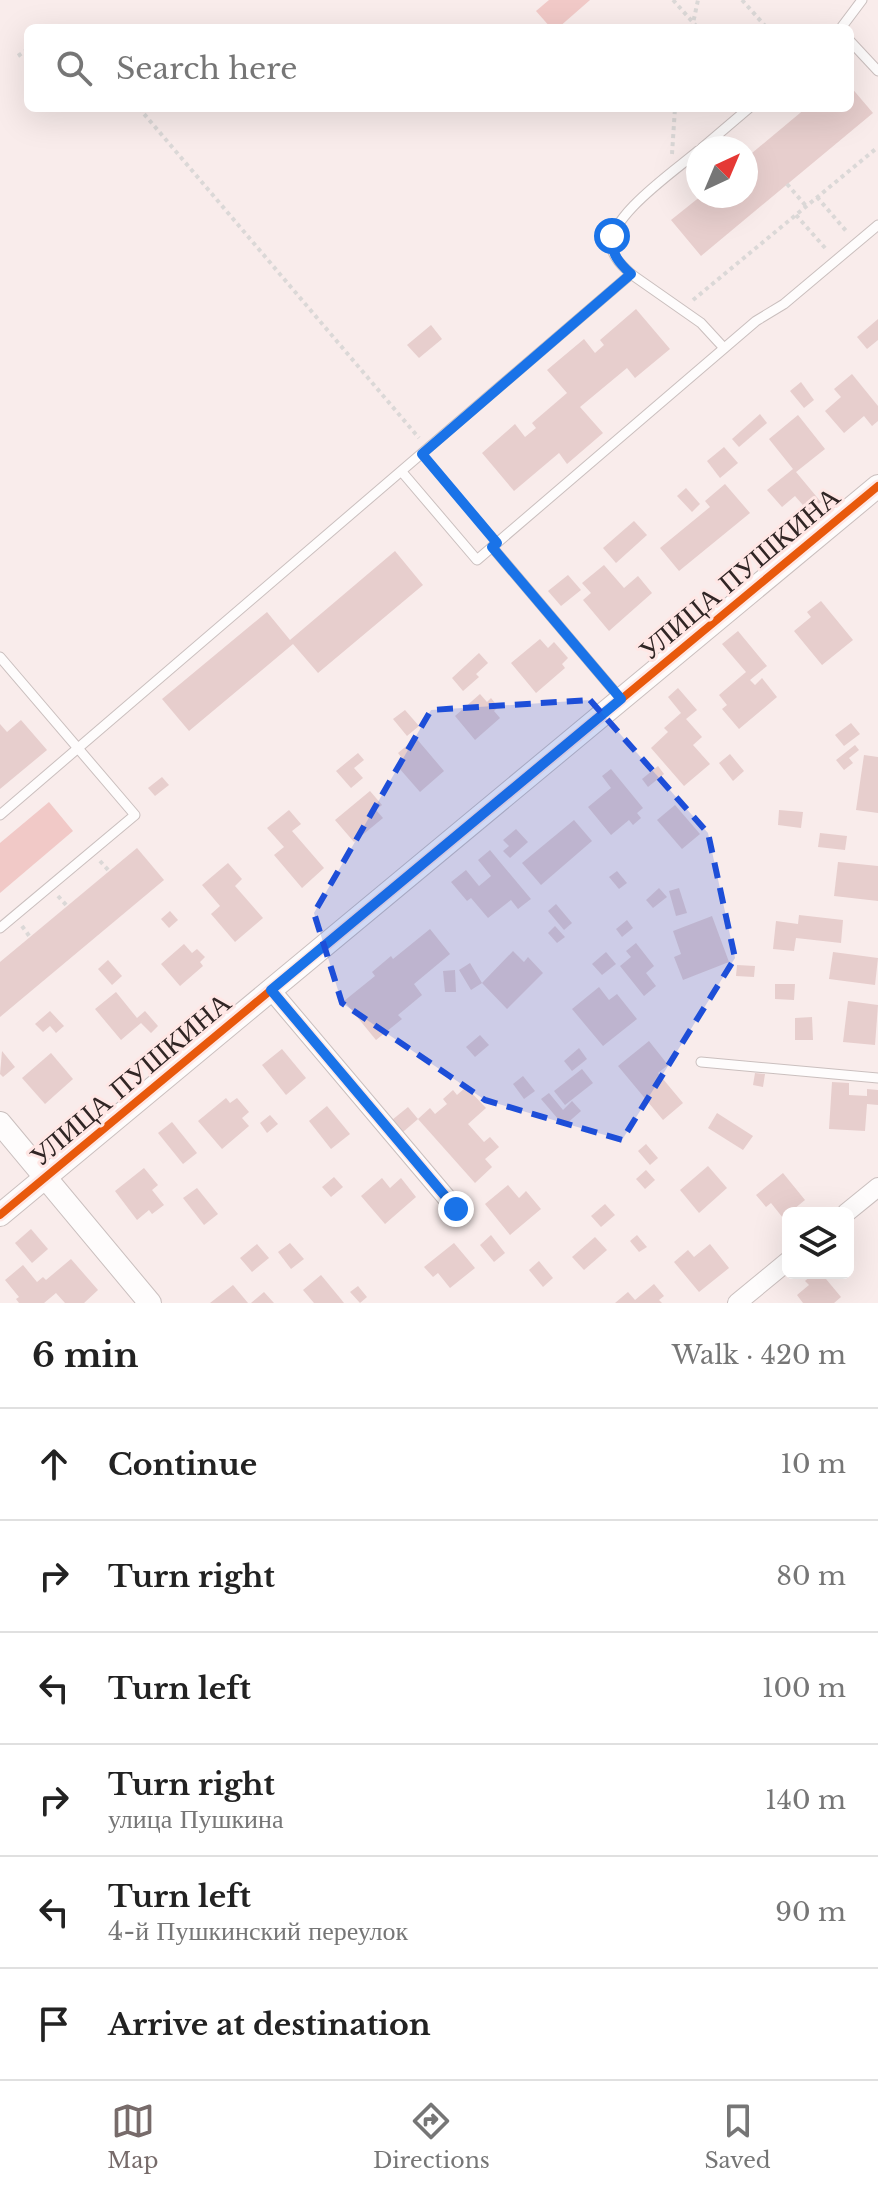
<!DOCTYPE html>
<html lang="en">
<head>
<meta charset="utf-8">
<style>
  :root { --surface:#fff; --page:#f2f2f2; --text:#222; --muted:#767676; --line:#e0e0e0; --accent:#776b6a }
  body { margin:0; font-family:"Libre Baskerville",serif; background:var(--page); color:var(--text) }
  .controls { position:absolute; right:24px; bottom:24px; display:grid; overflow:hidden; border-radius:12px; box-shadow:0 8px 32px #0002 }
  .controls button { width:72px; height:72px; display:grid; place-items:center; padding:0; border:0; border-bottom:2px solid var(--line); background:var(--surface); color:var(--text); font:40px sans-serif }
  .compass { position:absolute; left:686px; top:136px; width:72px; height:72px; border-radius:50%; background:var(--surface); box-shadow:0 8px 32px #0002; rotate:44deg }
  .stop { position:absolute; width:24px; height:24px; margin:-18px; border:6px solid #1a73e8; border-radius:50%; background:#fff }
  .stop.end { background:#1a73e8; border-color:#fff; box-shadow:0 2px 8px #0008 }
  .list { margin:0; padding:0; list-style:none }
  h2 { display:flex; justify-content:space-between; align-items:center; height:104px; margin:0; padding:0 32px; font-size:34px }
  h2 small { font-size:26px; font-weight:400; color:var(--muted) }
  .list li { display:grid; grid-template-columns:52px 1fr auto; gap:24px; align-items:center; box-sizing:border-box; height:112px; padding:0 32px; border-top:2px solid var(--line) }
  .list b { display:block; font-size:30px; white-space:nowrap }
  .list p { margin:0; font-size:26px; white-space:nowrap; color:var(--muted) }
  .list em { font-size:26px; font-style:normal; color:var(--muted) }
  .icon { flex:none; width:44px; height:44px; fill:none; stroke:currentColor; stroke-width:2; stroke-linecap:round; stroke-linejoin:round }
  .map { position:relative; flex:none; width:878px; height:1303px; overflow:hidden }
  .search { position:absolute; background:var(--surface); box-shadow:0 8px 32px #0002; left:24px; right:24px; top:24px; height:88px; display:flex; align-items:center; gap:20px; box-sizing:border-box; padding:0 28px; border-radius:12px; color:var(--muted); font-size:30px }
  .sheet { height:776px; background:var(--surface) }
  nav { display:flex; justify-content:space-around; align-items:center; box-sizing:border-box; height:112px; border-top:2px solid var(--line); background:var(--surface); font-size:22px; color:var(--muted) }
  nav a { display:grid; justify-items:center; gap:4px }
  nav .on { color:var(--accent) }
  .map>svg:first-child { display:block }
</style>
</head>
<body>
<div class="map">
<svg width="878" height="1303" viewBox="0 0 878 1303">
  <rect width="100%" height="100%" fill="#f9eceb"/>
  <g fill="#f1c9c7">
    <polygon points="549,0 590,0 558,28 551,28 536,11"/>
    <polygon points="49,802 73,831 0,893 0,843"/>
  </g>
  <g fill="#e7cecd">
    <polygon points="850,86 873,113 701,256 671,220 701,196 746,196 746,158 806,108 850,108"/>
    <polygon points="636,309 670,349 635,378 627,368 580,407 603,433 567,464 559,453 514,491 482,453 515,424 525,437 536,428 532,423 567,393 547,370 584,339 595,353 604,345 600,340"/>
    <polygon points="878,319 878,340 867,349 857,337"/>
    <polygon points="431,325 442,339 419,358 407,345"/>
    <polygon points="852,374 878,406 878,421 872,426 864,416 844,433 825,411 841,397 834,389"/>
    <polygon points="801,382 814,400 804,408 790,391"/>
    <polygon points="760,414 767,423 739,447 732,439"/>
    <polygon points="798,415 825,449 796,472 821,502 809,512 795,496 782,507 767,490 793,469 769,439"/>
    <polygon points="724,447 738,463 720,478 707,461"/>
    <polygon points="725,484 750,513 679,571 660,548 710,507 705,501"/>
    <polygon points="686,488 700,504 692,512 677,496"/>
    <polygon points="634,521 647,535 616,563 603,548"/>
    <polygon points="395,551 423,585 318,673 293,644 189,731 162,699 267,612 290,640"/>
    <polygon points="604,565 624,588 638,576 652,593 609,631 583,600 591,593 582,583"/>
    <polygon points="568,575 581,590 561,606 548,591"/>
    <polygon points="821,601 853,640 822,665 794,631 811,617 807,612"/>
    <polygon points="738,631 767,666 750,680 755,685 762,678 777,697 739,729 722,709 727,705 719,695 746,672 722,644"/>
    <polygon points="540,639 548,648 554,642 568,658 562,664 565,668 536,693 511,663"/>
    <polygon points="479,653 488,663 476,674 479,677 463,691 452,678"/>
    <polygon points="678,688 697,710 686,719 702,737 693,745 710,764 684,786 651,748 668,732 664,728 681,713 668,697"/>
    <polygon points="480,694 487,702 491,698 498,707 494,711 500,718 475,740 455,716"/>
    <polygon points="405,710 419,726 407,736 393,719"/>
    <polygon points="21,720 47,750 0,789 0,724 7,732"/>
    <polygon points="851,723 860,734 844,746 835,735"/>
    <polygon points="416,738 444,771 420,792 399,768 405,762 398,753"/>
    <polygon points="855,745 859,750 849,758 853,763 844,770 836,760"/>
    <polygon points="358,753 364,760 354,768 363,778 351,788 336,771"/>
    <polygon points="730,754 744,771 733,781 719,763"/>
    <polygon points="864,755 878,757 878,813 856,810"/>
    <polygon points="658,766 664,774 648,787 642,779"/>
    <polygon points="611,769 643,808 637,813 641,818 633,825 629,820 611,835 588,807 611,788 602,776"/>
    <polygon points="162,777 169,785 155,796 148,788"/>
    <polygon points="370,791 382,805 376,810 383,818 354,842 335,820"/>
    <polygon points="675,805 700,834 682,849 657,820"/>
    <polygon points="289,810 301,824 292,831 324,868 302,888 274,855 284,847 267,828"/>
    <polygon points="779,810 803,812 801,828 778,825"/>
    <polygon points="574,820 592,841 541,885 522,863"/>
    <polygon points="516,829 528,842 510,858 503,851 509,846 503,840"/>
    <polygon points="820,833 847,836 845,850 818,847"/>
    <polygon points="137,848 164,880 0,1017 0,962"/>
    <polygon points="490,850 531,899 518,909 511,900 488,918 471,898 467,901 451,882 466,870 479,886 491,876 478,860"/>
    <polygon points="838,862 878,866 878,901 834,896"/>
    <polygon points="228,863 242,879 235,886 263,918 235,942 211,914 220,906 202,885"/>
    <polygon points="617,871 627,883 619,889 609,877"/>
    <polygon points="659,888 667,897 653,908 646,900"/>
    <polygon points="679,888 687,913 676,916 669,891"/>
    <polygon points="556,904 572,923 564,930 548,911"/>
    <polygon points="170,911 178,920 169,928 161,919"/>
    <polygon points="799,915 843,920 841,943 796,938 794,951 773,949 776,921 798,924"/>
    <polygon points="712,916 729,962 683,980 674,957 681,954 673,931"/>
    <polygon points="627,920 633,928 622,937 616,929"/>
    <polygon points="555,926 565,937 557,943 548,933"/>
    <polygon points="430,929 450,954 414,984 422,995 398,1015 402,1019 376,1040 344,1001 375,976 372,972 391,956 393,959"/>
    <polygon points="636,943 654,966 646,973 656,986 644,996 620,966 631,957 626,951"/>
    <polygon points="184,944 192,953 197,949 205,957 200,962 203,966 180,986 161,964"/>
    <polygon points="513,951 524,962 528,957 543,973 507,1009 482,983"/>
    <polygon points="606,952 616,964 602,975 592,964"/>
    <polygon points="833,952 878,958 875,985 829,979"/>
    <polygon points="108,960 122,976 112,985 98,969"/>
    <polygon points="470,963 482,983 471,990 459,970"/>
    <polygon points="737,965 755,966 754,977 736,976"/>
    <polygon points="455,970 456,992 445,992 443,971"/>
    <polygon points="775,984 795,984 794,1000 775,999"/>
    <polygon points="599,987 609,1000 617,994 637,1019 603,1046 572,1009"/>
    <polygon points="116,992 137,1018 145,1011 158,1026 151,1033 141,1023 121,1040 95,1009"/>
    <polygon points="848,1001 878,1005 875,1045 843,1042"/>
    <polygon points="50,1011 64,1026 56,1033 50,1026 43,1032 35,1024"/>
    <polygon points="812,1017 813,1040 795,1040 795,1018"/>
    <polygon points="480,1035 489,1045 475,1057 466,1047"/>
    <polygon points="649,1041 668,1065 658,1073 683,1103 663,1120 618,1066"/>
    <polygon points="579,1048 587,1059 572,1071 564,1061"/>
    <polygon points="282,1049 306,1078 286,1095 262,1065"/>
    <polygon points="2,1051 15,1067 3,1077 0,1074"/>
    <polygon points="51,1053 73,1079 45,1104 22,1078"/>
    <polygon points="582,1069 593,1083 565,1105 554,1091"/>
    <polygon points="755,1073 765,1074 763,1087 753,1085"/>
    <polygon points="523,1076 535,1091 524,1099 513,1084"/>
    <polygon points="832,1082 849,1083 849,1095 867,1096 867,1089 878,1090 878,1105 867,1104 865,1131 829,1129"/>
    <polygon points="466,1087 486,1108 468,1124 484,1142 490,1137 499,1147 485,1159 492,1167 475,1183 418,1119 430,1108 435,1114 447,1104 443,1099 453,1090 457,1095"/>
    <polygon points="549,1093 563,1110 572,1101 581,1111 564,1126 541,1099"/>
    <polygon points="226,1098 230,1103 237,1098 249,1112 242,1118 249,1126 222,1149 198,1121"/>
    <polygon points="327,1106 350,1134 331,1149 309,1121"/>
    <polygon points="408,1107 418,1119 403,1132 392,1120"/>
    <polygon points="717,1113 753,1136 743,1150 708,1128"/>
    <polygon points="270,1115 278,1124 267,1133 260,1123"/>
    <polygon points="172,1122 197,1153 183,1164 158,1133"/>
    <polygon points="646,1144 658,1158 650,1165 638,1151"/>
    <polygon points="708,1166 727,1188 699,1213 680,1190"/>
    <polygon points="144,1168 158,1185 152,1190 164,1205 152,1214 149,1210 137,1220 115,1191"/>
    <polygon points="646,1170 655,1180 645,1189 636,1179"/>
    <polygon points="783,1173 805,1200 783,1218 771,1203 766,1207 756,1195"/>
    <polygon points="334,1177 343,1187 331,1197 322,1187"/>
    <polygon points="382,1178 390,1188 401,1178 416,1197 385,1224 361,1196"/>
    <polygon points="508,1185 519,1198 526,1191 541,1209 510,1235 485,1204"/>
    <polygon points="197,1188 218,1214 204,1225 183,1198"/>
    <polygon points="605,1204 615,1215 601,1227 591,1216"/>
    <polygon points="31,1229 48,1249 32,1263 15,1243"/>
    <polygon points="491,1235 505,1253 494,1262 480,1245"/>
    <polygon points="637,1235 647,1247 639,1252 630,1241"/>
    <polygon points="595,1237 607,1250 584,1270 572,1257"/>
    <polygon points="290,1243 304,1259 291,1269 278,1252"/>
    <polygon points="454,1243 475,1268 450,1288 438,1273 433,1277 424,1267"/>
    <polygon points="257,1244 269,1258 252,1272 240,1258"/>
    <polygon points="710,1244 729,1268 699,1292 674,1262 688,1250 694,1257"/>
    <polygon points="71,1259 98,1290 84,1303 65,1303 56,1293 44,1303 19,1303 16,1299 19,1297 5,1280 23,1265 37,1282 43,1277 46,1280"/>
    <polygon points="539,1261 553,1278 543,1287 529,1270"/>
    <polygon points="814,1273 821,1273 841,1297 834,1303 803,1303 797,1295 809,1285 805,1281"/>
    <polygon points="321,1275 340,1298 344,1303 314,1303 303,1290"/>
    <polygon points="654,1284 664,1296 659,1300 662,1303 615,1303 628,1292 635,1300"/>
    <polygon points="233,1285 248,1303 210,1303"/>
    <polygon points="358,1286 367,1297 360,1303 350,1292"/>
    <polygon points="264,1292 274,1303 251,1303"/>
  </g>
  <g fill="none" stroke-linecap="round" stroke-linejoin="round">
    <defs>
      <g id="service">
        <polyline points="841,28 862,0"/>
        <polyline points="850,41 878,71"/>
        <polyline points="702,148 749,108"/>
        <path d="M631 274C624 267 615 260 612 249 604 219 676 170 698 151"/>
        <polyline points="402,472 477,560 756,321 784,304 878,225"/>
        <polyline points="492,547 621,699"/>
        <polyline points="0,657 135,815 0,928"/>
        <polyline points="0,815 631,274 701,323 724,348"/>
        <polyline points="701,1062 878,1078"/>
      </g>
      <g id="minor">
        <polyline points="271,990 456,1209"/>
        <polyline points="846,1213 878,1187"/>
        <polyline points="737,1303 788,1261"/>
      </g>
      <g id="tertiary">
        <polyline points="0,1123 150,1303"/>
        <polyline points="0,1215 878,486"/>
      </g>
    </defs>
    <use href="#service" stroke="#cabfbe" stroke-width="11"/>
    <use href="#minor" stroke="#cabfbe" stroke-width="20"/>
    <use href="#tertiary" stroke="#cabfbe" stroke-width="24"/>
    <g stroke="#dbd8d7" stroke-width="4" stroke-dasharray="4 4" stroke-linecap="butt">
      <polyline points="673,0 698,28"/>
      <polyline points="742,0 767,28"/>
      <polyline points="692,28 698,0"/>
      <polyline points="18,56 28,49"/>
      <polyline points="139,108 419,438"/>
      <polyline points="672,154 675,108"/>
      <polyline points="787,184 806,206"/>
      <polyline points="817,197 847,232"/>
      <polyline points="796,215 826,249"/>
      <polyline points="693,300 878,147"/>
      <polyline points="432,465 488,532"/>
      <polyline points="100,861 109,871"/>
      <polyline points="58,896 67,906"/>
      <polyline points="22,926 30,937"/>
    </g>
    <use href="#service" stroke="#fefcfc" stroke-width="9"/>
    <use href="#minor" stroke="#fefcfc" stroke-width="18"/>
    <use href="#tertiary" stroke="#fefcfc" stroke-width="22"/>
    <defs>
      <g id="cycleway">
        <polyline points="271,990 456,1209"/>
        <polyline points="0,1215 878,486"/>
      </g>
    </defs>
    <use href="#cycleway" stroke="#ffe7e5" stroke-width="13"/>
    <use href="#cycleway" stroke="#e8590c" stroke-width="8"/>
  </g>
  <g fill="none" stroke-linecap="round" stroke-linejoin="round">
    <path stroke="#1a73e8" stroke-width="10" d="M456 1209 271 990 621 699 492 547 497 543 422 454 631 274C619 263 611 254 612 236"/>
  </g>
  <path fill="#1d4ed8" fill-opacity="0.2" stroke="#1d4ed8" stroke-width="6" stroke-dasharray="16 10" stroke-linejoin="round" d="M590 700 708 833 735 958 622 1140 485 1100 342 1003 314 913 431 710Z"/>
  <g text-anchor="middle" stroke-width="6" stroke-linejoin="round" paint-order="stroke">
    <g font-size="28" fill="#312625" stroke="#ffe7e5">
      <text transform="translate(739 573) rotate(-40)" y="10">УЛИЦА ПУШКИНА</text>
      <text transform="translate(130 1079) rotate(-40)" y="10">УЛИЦА ПУШКИНА</text>
    </g>
  </g>
</svg>
<div class="controls">
<button><svg class="icon" aria-label="layers" viewBox="0 0 24 24"><path d="M12 4l9 5-9 5-9-5zM3 14l9 5 9-5"/></svg></button>
</div>
<svg class="compass" viewBox="-18 -18 36 36"><path d="M0-13l5 13h-10z" fill="#e53935"/><path d="M0 13l5-13h-10z" fill="#767676"/></svg>
<div class="stop" style="left:612px;top:236px"></div>
<div class="stop end" style="left:456px;top:1209px"></div>
<div class="search"><svg class="icon" aria-label="search" viewBox="0 0 24 24"><circle cx="10" cy="10" r="6"/><path d="M15 15l6 6"/></svg>Search here</div>
</div>
<section class="sheet">
<h2>6 min<small>Walk · 420 m</small></h2>
<ul class="list">
<li><svg class="icon" aria-label="ahead" viewBox="0 0 24 24"><path d="M12 20V5M6 11l6-6 6 6"/></svg><div><b>Continue</b></div><em>10 m</em></li>
<li><svg class="icon" aria-label="right" viewBox="0 0 24 24"><path d="M7 20v-9h11M14 6l5 5-5 5"/></svg><div><b>Turn right</b></div><em>80 m</em></li>
<li><svg class="icon" aria-label="left" viewBox="0 0 24 24"><path d="M17 20v-9H6M10 6l-5 5 5 5"/></svg><div><b>Turn left</b></div><em>100 m</em></li>
<li><svg class="icon" aria-label="right" viewBox="0 0 24 24"><path d="M7 20v-9h11M14 6l5 5-5 5"/></svg><div><b>Turn right</b><p>улица Пушкина</p></div><em>140 m</em></li>
<li><svg class="icon" aria-label="left" viewBox="0 0 24 24"><path d="M17 20v-9H6M10 6l-5 5 5 5"/></svg><div><b>Turn left</b><p>4-й Пушкинский переулок</p></div><em>90 m</em></li>
<li><svg class="icon" aria-label="arrive" viewBox="0 0 24 24"><path d="M6 21V4h12l-3 4 3 4H6"/></svg><div><b>Arrive at destination</b></div></li>
</ul>
</section>
<nav>
<a class="on"><svg class="icon" aria-label="map" viewBox="0 0 24 24"><path d="M3 6l6-2 6 2 6-2v14l-6 2-6-2-6 2zM9 4v14M15 6v14"/></svg>Map</a>
<a><svg class="icon" aria-label="directions" viewBox="0 0 24 24"><path d="M12 3l9 9-9 9-9-9zM9 14v-3h6M13 9l2 2-2 2"/></svg>Directions</a>
<a><svg class="icon" aria-label="saved" viewBox="0 0 24 24"><path d="M7 4h10v16l-5-4-5 4z"/></svg>Saved</a>
</nav>
</body>
</html>
